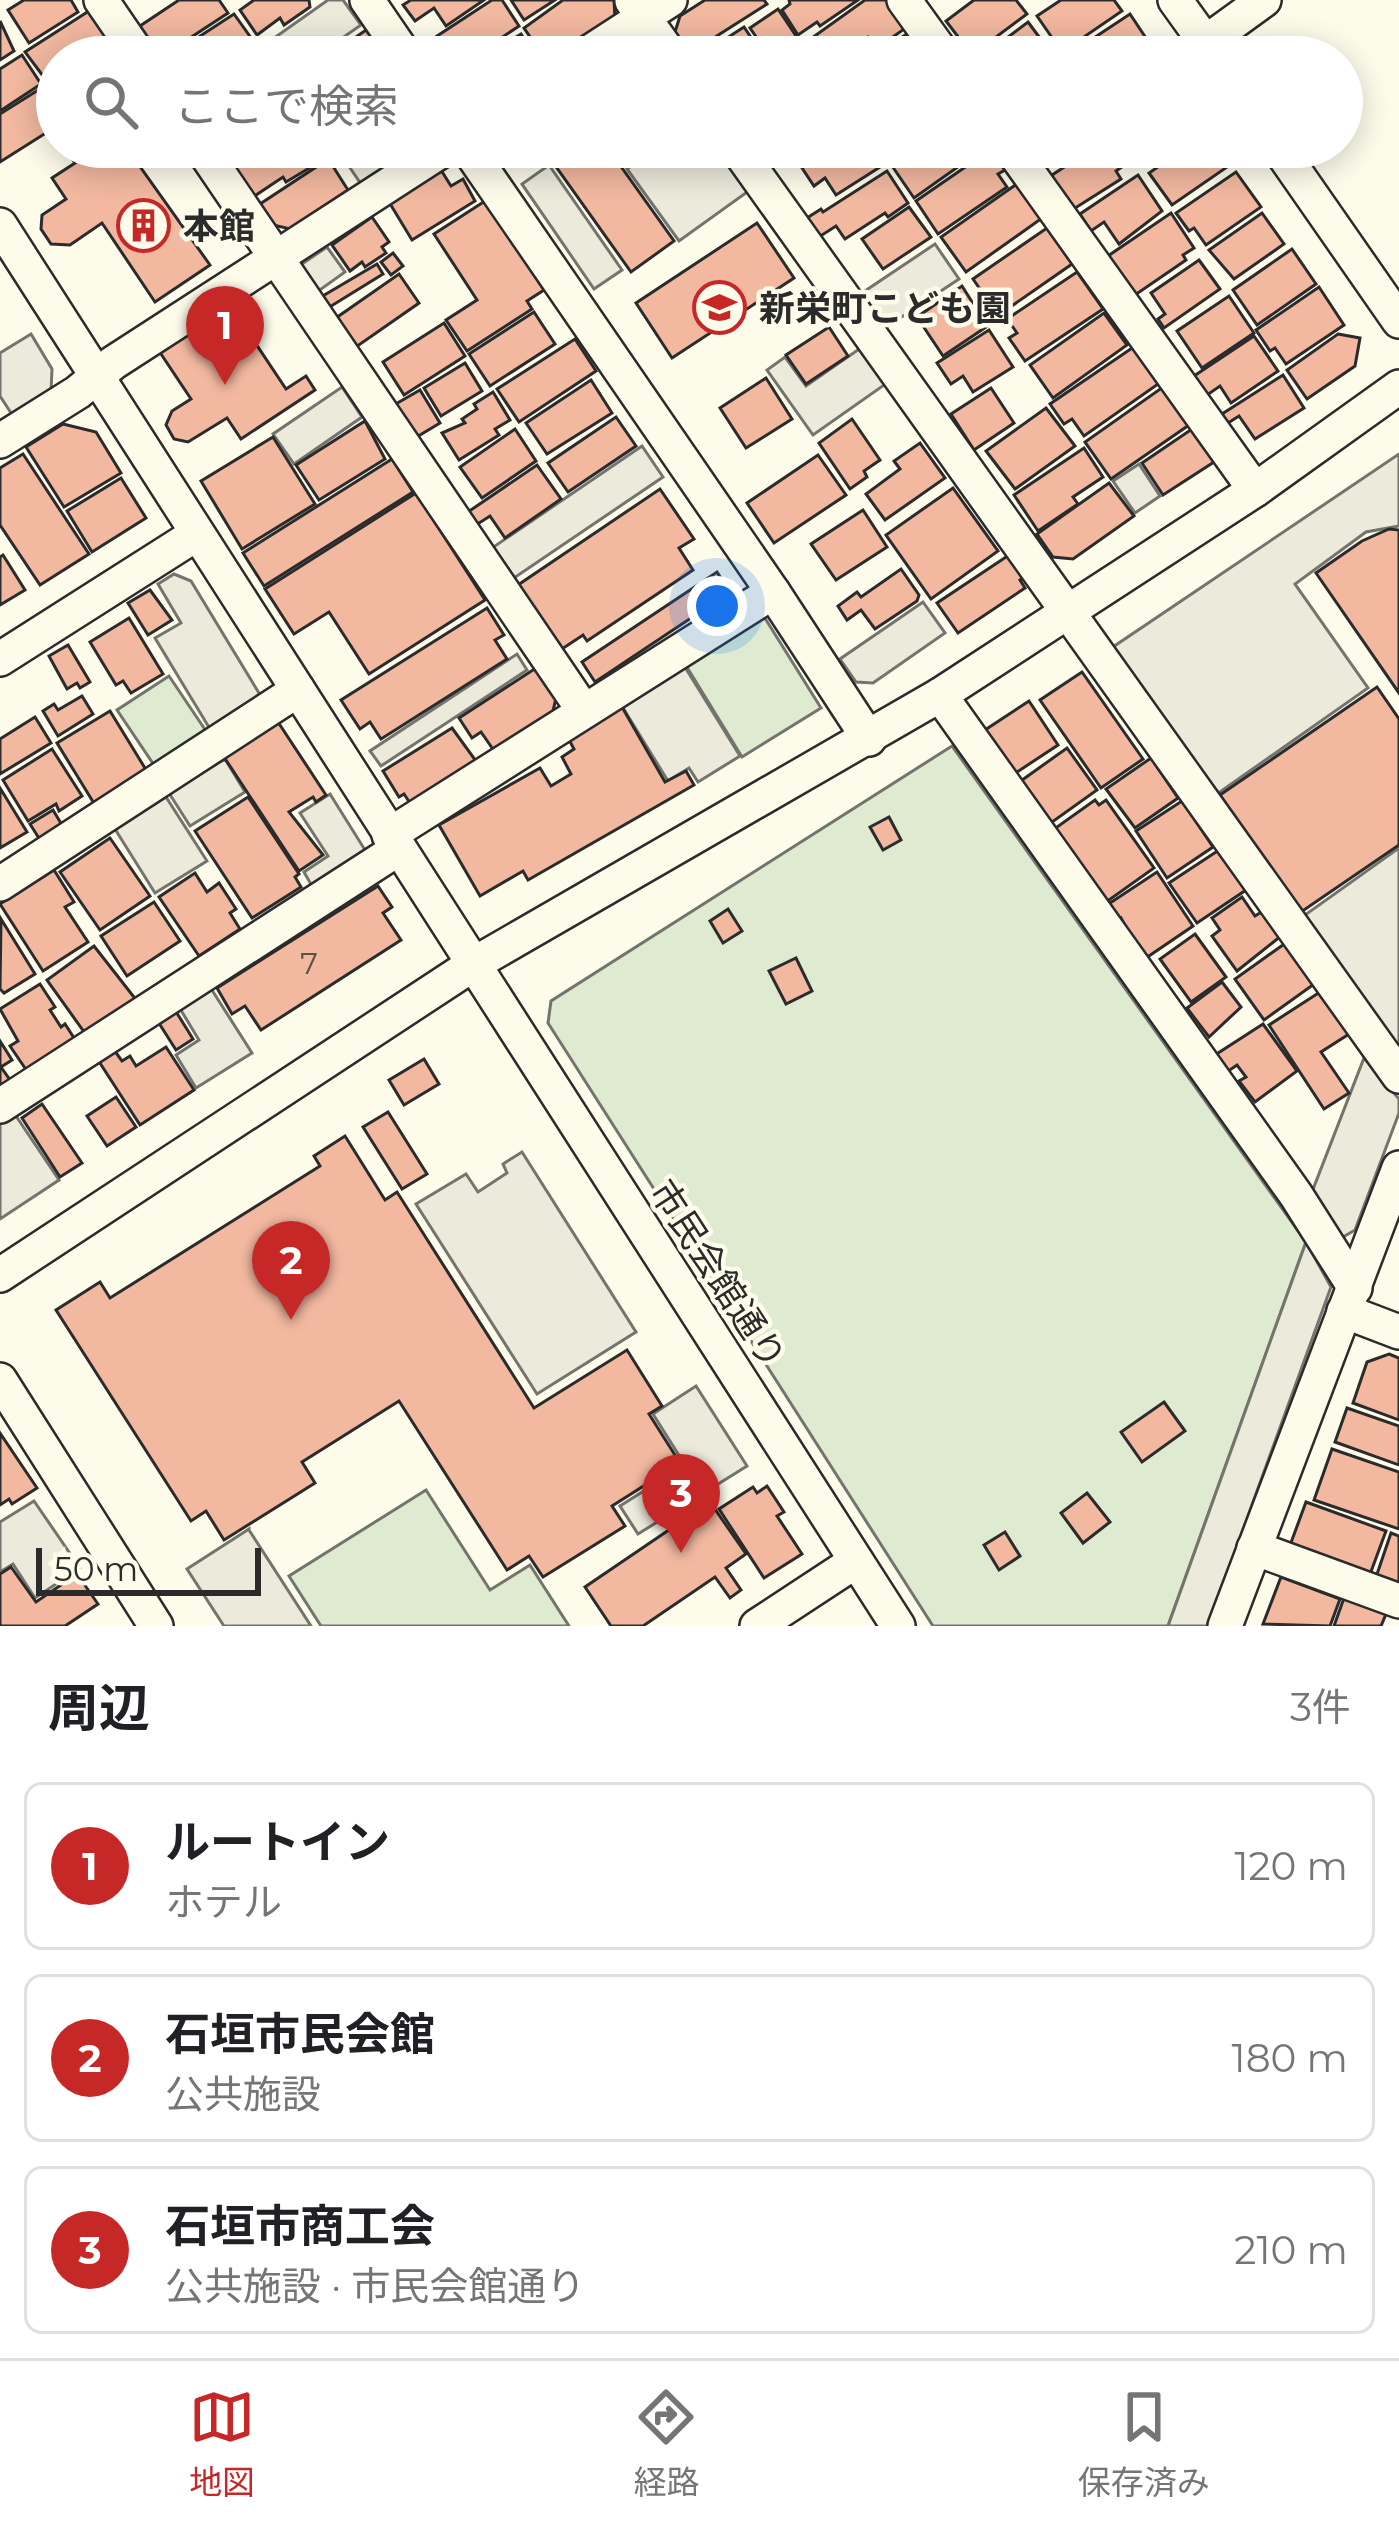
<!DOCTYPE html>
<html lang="ja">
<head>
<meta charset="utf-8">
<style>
  :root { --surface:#fff; --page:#f2f2f2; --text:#202124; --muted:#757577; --line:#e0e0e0; --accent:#c62828 }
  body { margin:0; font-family:Montserrat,"Noto Sans JP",sans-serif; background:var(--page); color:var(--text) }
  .scale { position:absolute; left:36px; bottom:30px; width:225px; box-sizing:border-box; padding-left:12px; border:6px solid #2b2b2b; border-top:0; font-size:33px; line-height:42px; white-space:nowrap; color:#2b2b2b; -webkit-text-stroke:9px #fdfbea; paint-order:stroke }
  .you { position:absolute; left:717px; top:606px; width:42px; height:42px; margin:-30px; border:9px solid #fff; border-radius:50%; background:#1a73e8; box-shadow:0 0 0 18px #1a73e833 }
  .badge { display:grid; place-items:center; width:78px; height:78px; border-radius:50%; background:var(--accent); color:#fff; font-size:39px; font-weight:700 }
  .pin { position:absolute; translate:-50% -99px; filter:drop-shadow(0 3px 6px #0008) }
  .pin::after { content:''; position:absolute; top:63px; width:42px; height:36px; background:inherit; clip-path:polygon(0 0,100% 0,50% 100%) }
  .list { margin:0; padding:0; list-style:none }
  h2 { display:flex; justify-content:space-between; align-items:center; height:156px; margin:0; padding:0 48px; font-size:51px }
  h2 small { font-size:39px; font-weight:400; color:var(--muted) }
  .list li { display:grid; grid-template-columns:78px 1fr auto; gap:36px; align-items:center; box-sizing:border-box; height:168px; margin:0 24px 24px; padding:0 24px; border:3px solid var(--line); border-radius:18px }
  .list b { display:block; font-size:45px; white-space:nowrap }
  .list p { margin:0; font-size:39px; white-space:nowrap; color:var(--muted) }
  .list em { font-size:39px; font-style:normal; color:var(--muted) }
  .icon { flex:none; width:66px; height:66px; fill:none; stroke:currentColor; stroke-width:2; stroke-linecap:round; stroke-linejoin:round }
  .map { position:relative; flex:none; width:1399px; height:1626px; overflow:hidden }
  .search { position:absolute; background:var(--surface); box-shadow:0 6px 30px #0003; left:36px; right:36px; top:36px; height:132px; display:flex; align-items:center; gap:30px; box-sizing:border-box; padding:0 42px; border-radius:66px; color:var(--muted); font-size:45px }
  .sheet { height:732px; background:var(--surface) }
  nav { display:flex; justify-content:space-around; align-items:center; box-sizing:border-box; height:168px; border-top:3px solid var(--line); background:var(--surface); font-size:33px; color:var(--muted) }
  nav a { display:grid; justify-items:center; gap:6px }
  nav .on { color:var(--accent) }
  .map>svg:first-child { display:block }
</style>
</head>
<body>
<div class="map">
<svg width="1399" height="1626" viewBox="0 0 1399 1626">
  <rect width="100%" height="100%" fill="#fdfbea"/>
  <g fill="#deebd1" stroke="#74746e" stroke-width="3">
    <polygon points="763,615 821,708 742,757 685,664"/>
    <polygon points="169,676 208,734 156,768 117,710"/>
    <polygon points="952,746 1306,1242 1168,1626 933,1626 548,1023 551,1001"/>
    <polygon points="426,1490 490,1590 530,1565 569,1626 321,1626 289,1576"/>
  </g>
  <g fill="#eceadb" stroke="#74746e" stroke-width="3">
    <polygon points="328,0 343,0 361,25 315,57 277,57 267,43"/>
    <polygon points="336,147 421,147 361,184"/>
    <polygon points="658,147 719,147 750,190 679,241 627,169"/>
    <polygon points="549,165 622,270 594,289 522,184"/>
    <polygon points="935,244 959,279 885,328 862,293"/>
    <polygon points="327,247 345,272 317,292 299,266"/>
    <polygon points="31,334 52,369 51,392 13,416 0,396 0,353"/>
    <polygon points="862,347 887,383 813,435 767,370 785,357 806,386"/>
    <polygon points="342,387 362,417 294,464 273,434"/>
    <polygon points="642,446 663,477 511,580 489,550"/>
    <polygon points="1399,454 1399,526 1366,532 1295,584 1368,688 1217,794 1113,647"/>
    <polygon points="1139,464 1160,496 1135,513 1113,481"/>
    <polygon points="174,574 191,581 262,698 210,729 155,638 181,623 158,584"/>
    <polygon points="923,602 945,633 873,683 856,682 840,659"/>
    <polygon points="517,654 527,670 381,766 370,751"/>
    <polygon points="683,664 740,756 698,782 689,768 668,781 620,703"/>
    <polygon points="225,759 245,792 190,826 169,793"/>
    <polygon points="330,794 365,850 361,858 313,888 304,872 328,856 300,813"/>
    <polygon points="166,797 207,861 155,893 115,829"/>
    <polygon points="1399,848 1399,1053 1305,915"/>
    <polygon points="210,987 252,1053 196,1088 176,1055 199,1040 179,1007"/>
    <polygon points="1364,1058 1399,1099 1399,1113 1355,1230 1343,1237 1336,1234 1312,1192"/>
    <polygon points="14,1113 59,1180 0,1219 0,1123"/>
    <polygon points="522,1152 636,1332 537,1394 416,1204 466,1174 478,1192 507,1173 503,1164"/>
    <polygon points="1306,1242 1331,1287 1208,1626 1168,1626"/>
    <polygon points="696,1386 747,1466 638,1534 620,1506 685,1465 653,1414"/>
    <polygon points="34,1501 80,1568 35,1598 13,1564 0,1572 0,1522"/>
    <polygon points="249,1529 249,1530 311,1626 224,1626 187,1569"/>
  </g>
  <g fill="#f2b8a0" stroke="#2b2b2b" stroke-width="3">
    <polygon points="24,0 71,0 78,12 29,43 8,10"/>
    <polygon points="179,0 219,0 228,13 161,57 140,26"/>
    <polygon points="254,0 309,0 310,7 284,25 280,18 257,35 240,10"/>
    <polygon points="411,0 484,0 446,26 434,8 415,21 403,5"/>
    <polygon points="492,0 502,0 519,26 473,57 441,57 431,40"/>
    <polygon points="511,0 555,0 524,20"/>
    <polygon points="563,0 614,0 615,19 561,57 544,57 524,28"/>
    <polygon points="705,0 764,0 767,4 690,53 675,32 680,16"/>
    <polygon points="858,0 820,26 817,22 798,35 782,10 790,4 789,0"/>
    <polygon points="865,0 888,0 907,27 876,49 868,37 845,53 847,57 811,57 802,45"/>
    <polygon points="974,0 1016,0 1027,14 972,55 946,21"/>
    <polygon points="1061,0 1114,0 1122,11 1062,52 1037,16"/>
    <polygon points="92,9 111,38 81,57 57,57 57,73 46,80 25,52"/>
    <polygon points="778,9 798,39 770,57 750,28"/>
    <polygon points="234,14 254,42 249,46 251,50 240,57 168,57"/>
    <polygon points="1130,14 1152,47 1138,57 1065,57"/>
    <polygon points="0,21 14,51 0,60"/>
    <polygon points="1028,22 1054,57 986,57 984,55"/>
    <polygon points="744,27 764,57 700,57 699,56"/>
    <polygon points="366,30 385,57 327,57"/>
    <polygon points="908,33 926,57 873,57"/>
    <polygon points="521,34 535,57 484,57"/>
    <polygon points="22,55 41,84 0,111 0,69"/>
    <polygon points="43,87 57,109 57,126 0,162 0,114"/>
    <polygon points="71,147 126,147 210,265 155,302 102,223 70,245 51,244 41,229 42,215 66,199 52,178 75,163 66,150"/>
    <polygon points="265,147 327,147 331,155 286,182 283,177 253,197 234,168"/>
    <polygon points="510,147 554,147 522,166"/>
    <polygon points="572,147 607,147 674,241 631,272 552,161"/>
    <polygon points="614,147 655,147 627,166"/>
    <polygon points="787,147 824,147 799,164"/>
    <polygon points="834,147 867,147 880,167 836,195 825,178 814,186 802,168"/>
    <polygon points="913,147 986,147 914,198 890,163"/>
    <polygon points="1095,147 1123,147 1132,160 1116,171 1121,179 1072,210 1049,177"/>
    <polygon points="1130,147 1167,147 1168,148 1142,165"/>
    <polygon points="1187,147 1217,147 1230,165 1172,205 1149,173"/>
    <polygon points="990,150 1005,170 998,174 1007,187 938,234 916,201"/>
    <polygon points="336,154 341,163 334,168 348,190 290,229 269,224 257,206"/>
    <polygon points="441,170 451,186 463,179 475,201 412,240 389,202"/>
    <polygon points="887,171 908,203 888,217 885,213 845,239 836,226 819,237 807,218 821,209 823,212"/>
    <polygon points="1236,172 1261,207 1206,245 1194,228 1189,231 1176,213"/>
    <polygon points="1138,175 1162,211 1119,244 1104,222 1091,231 1080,214"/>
    <polygon points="1021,181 1045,216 966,272 941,237"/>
    <polygon points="485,201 544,290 527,301 532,309 467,351 446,320 477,300 434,234"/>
    <polygon points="909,207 931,237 883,269 862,239"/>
    <polygon points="1171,213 1194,248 1183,255 1186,260 1135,295 1108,256"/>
    <polygon points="1262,213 1284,244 1234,279 1209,250"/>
    <polygon points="372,217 389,242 382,247 386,253 365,267 362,262 350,271 332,245"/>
    <polygon points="757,223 794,278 672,358 636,303"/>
    <polygon points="1047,228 1072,264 1003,312 994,298 989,302 973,279"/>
    <polygon points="1292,249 1316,284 1257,325 1233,290"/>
    <polygon points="393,253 403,266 391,275 381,262"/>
    <polygon points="1199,260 1220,289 1164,328 1158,319 1165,314 1151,293"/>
    <polygon points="377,264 383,274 328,308 321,297"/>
    <polygon points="1077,272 1103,309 1025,361 1009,338 1017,333 1007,319"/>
    <polygon points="399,274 419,303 356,347 336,318"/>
    <polygon points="962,286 974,305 981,301 995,321 943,356 917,317"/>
    <polygon points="1319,287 1344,325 1286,364 1275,348 1270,351 1256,330"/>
    <polygon points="1229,296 1254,333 1202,368 1177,331"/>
    <polygon points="230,305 286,389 306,376 315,390 241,439 227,418 188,442 174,439 166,425 172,411 191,399 159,351"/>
    <polygon points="534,312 555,344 490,386 469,354"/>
    <polygon points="1104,313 1127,345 1053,398 1030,365"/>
    <polygon points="444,323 465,356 404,395 383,362"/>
    <polygon points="829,327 848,356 806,384 786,355"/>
    <polygon points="989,330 1013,367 973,392 963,376 951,384 937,363"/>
    <polygon points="1338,334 1360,338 1355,366 1307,399 1287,370"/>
    <polygon points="1254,336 1278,371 1231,403 1220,386 1207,395 1194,376"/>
    <polygon points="575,339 596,371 519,422 497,389"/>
    <polygon points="1135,346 1161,382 1084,436 1072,419 1064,424 1050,404"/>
    <polygon points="465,363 482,391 441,416 424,388"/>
    <polygon points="1283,375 1304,408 1255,439 1239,416 1228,423 1222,414"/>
    <polygon points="766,378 792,419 746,448 720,408"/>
    <polygon points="591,380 612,413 547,454 526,423"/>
    <polygon points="1163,387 1189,425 1111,479 1085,442"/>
    <polygon points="991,388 1014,423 974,450 951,414"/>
    <polygon points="420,390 440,423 415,438 394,405"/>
    <polygon points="493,392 510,420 495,429 499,435 459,460 442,433 465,423 462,419 477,409 474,404"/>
    <polygon points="1046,408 1075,446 1015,489 986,451"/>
    <polygon points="616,417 636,446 568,492 548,463"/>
    <polygon points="852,419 880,460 864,471 867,477 850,489 819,443"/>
    <polygon points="365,421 385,459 319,500 296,465"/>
    <polygon points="63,424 96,432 121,473 64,507 26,447"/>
    <polygon points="515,429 536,461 482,498 460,467"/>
    <polygon points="1192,429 1214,462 1163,495 1142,463"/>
    <polygon points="273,437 315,504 242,549 201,481"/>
    <polygon points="920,443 945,478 885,520 866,494 900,469 894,461"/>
    <polygon points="1084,448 1103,477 1073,497 1078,504 1038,531 1014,495"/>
    <polygon points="23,454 89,554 40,585 0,525 0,468"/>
    <polygon points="818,455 846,495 774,543 747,503"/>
    <polygon points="392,459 413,492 264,586 243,553"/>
    <polygon points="537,465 561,499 505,538 490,516 473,527 465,514"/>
    <polygon points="121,478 146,518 92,552 67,511"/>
    <polygon points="1109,483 1134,516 1073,559 1053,557 1037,534"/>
    <polygon points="953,488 998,551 931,599 886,535"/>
    <polygon points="660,489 694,539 679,548 693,570 587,641 583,635 562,649 518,585"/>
    <polygon points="416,493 485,600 369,674 329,612 294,634 265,589"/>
    <polygon points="863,510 887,547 836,580 811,544"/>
    <polygon points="1389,529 1399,530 1399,693 1316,573 1362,541"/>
    <polygon points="1012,553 1028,575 1020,580 1025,588 958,633 937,603"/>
    <polygon points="3,555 25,590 0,605 0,557"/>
    <polygon points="901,569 919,595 917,601 875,629 861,610 847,620 838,606 857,592 861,597"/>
    <polygon points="717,572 730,592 595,682 582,662"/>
    <polygon points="150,590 172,620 148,635 128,603"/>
    <polygon points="487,608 504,635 495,640 507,659 381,739 370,722 360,729 341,700"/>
    <polygon points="129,618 163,674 131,693 123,681 116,685 90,642"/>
    <polygon points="68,645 90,682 80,688 77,683 67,689 49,656"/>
    <polygon points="536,668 556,698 551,719 497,755 481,732 472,738 459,718"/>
    <polygon points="1082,672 1143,759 1101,788 1040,700"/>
    <polygon points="1377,687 1399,719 1399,845 1301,912 1220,795"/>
    <polygon points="82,696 93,714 58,736 43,711 54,704 58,710"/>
    <polygon points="1029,701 1058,745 1011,776 982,732"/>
    <polygon points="622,707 665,782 686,771 694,785 528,880 523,871 480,896 439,825 540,768 551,786 571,774 562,757 574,749 568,738"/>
    <polygon points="110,711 148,773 95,805 57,743"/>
    <polygon points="35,717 51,743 0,774 0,739"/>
    <polygon points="278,722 326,795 316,802 313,797 289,812 323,855 299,871 224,757"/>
    <polygon points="452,728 476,761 410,803 404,794 399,797 383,771"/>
    <polygon points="1067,748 1097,790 1048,825 1018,783"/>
    <polygon points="52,749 82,796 59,811 56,804 28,821 3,780"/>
    <polygon points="1151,758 1178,798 1135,828 1106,789"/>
    <polygon points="0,788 27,832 0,848"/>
    <polygon points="248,797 299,874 295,877 301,887 252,918 195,831"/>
    <polygon points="1095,800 1099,805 1106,800 1154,868 1102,905 1050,832"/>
    <polygon points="1182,801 1213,847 1167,878 1136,831"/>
    <polygon points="53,810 65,830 42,843 30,824"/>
    <polygon points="889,817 901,840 883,850 870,827"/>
    <polygon points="110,838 150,896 100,930 60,872"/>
    <polygon points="1219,850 1246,890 1197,923 1169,883"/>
    <polygon points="54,870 74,902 65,907 88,942 43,971 0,904"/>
    <polygon points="1157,872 1193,926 1143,960 1121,918 1114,923 1104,907"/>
    <polygon points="195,873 207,892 219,883 236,909 230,913 240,929 199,956 159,897"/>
    <polygon points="378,886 392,907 383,913 401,940 261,1030 245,1006 232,1014 217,988"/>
    <polygon points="1242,897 1255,916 1263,911 1281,936 1237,971 1212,936 1220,930 1212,918"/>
    <polygon points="154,902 180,941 127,976 101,936"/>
    <polygon points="728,909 742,931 723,943 710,921"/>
    <polygon points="1,919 35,974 4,993 0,989"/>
    <polygon points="1195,934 1226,977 1191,1002 1160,959"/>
    <polygon points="1287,942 1317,982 1264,1020 1235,979"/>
    <polygon points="94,946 137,1001 87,1036 47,980"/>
    <polygon points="796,958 812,991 786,1004 769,971"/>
    <polygon points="1222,982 1241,1007 1209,1037 1187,1008"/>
    <polygon points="40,984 55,1007 50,1010 61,1027 65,1024 76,1041 27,1071 10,1046 18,1041 0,1009"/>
    <polygon points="1320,992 1349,1034 1321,1052 1349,1093 1324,1109 1269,1025"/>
    <polygon points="175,1010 193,1039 176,1050 157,1020"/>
    <polygon points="1263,1024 1297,1071 1255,1102 1239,1081 1246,1077 1237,1065 1224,1074 1212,1057"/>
    <polygon points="0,1041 12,1060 1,1067 10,1080 0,1087"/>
    <polygon points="166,1047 194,1090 140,1125 98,1060 114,1050 122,1061 130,1056 136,1066"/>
    <polygon points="424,1059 439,1084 404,1105 389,1080"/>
    <polygon points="116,1097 136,1127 107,1146 87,1116"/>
    <polygon points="42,1104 82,1163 60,1177 22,1118"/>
    <polygon points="388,1112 427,1174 402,1189 363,1127"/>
    <polygon points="345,1136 385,1200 397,1192 534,1408 627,1350 662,1406 649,1414 680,1463 612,1506 625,1526 543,1577 529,1556 507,1570 399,1401 302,1462 315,1483 224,1540 206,1511 191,1521 56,1310 100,1282 110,1298 320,1166 314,1156"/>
    <polygon points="1389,1354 1399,1358 1399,1420 1353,1403 1367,1362"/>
    <polygon points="1164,1402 1185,1431 1142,1462 1121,1432"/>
    <polygon points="1347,1408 1399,1426 1399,1465 1335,1442"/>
    <polygon points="0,1433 37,1488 12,1504 9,1499 0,1505"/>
    <polygon points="1332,1449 1399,1472 1399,1529 1314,1500"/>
    <polygon points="767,1486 784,1512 777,1516 802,1554 764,1578 719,1509 753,1487 757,1493"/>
    <polygon points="1087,1493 1110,1522 1083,1543 1061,1513"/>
    <polygon points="710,1502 746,1554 726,1568 741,1590 730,1598 715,1577 643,1626 611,1626 585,1587"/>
    <polygon points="1306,1502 1386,1531 1369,1577 1289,1548"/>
    <polygon points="1005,1532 1020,1556 999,1570 984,1545"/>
    <polygon points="1391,1533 1399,1536 1399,1589 1375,1580"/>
    <polygon points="11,1567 36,1602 77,1574 98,1604 65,1626 0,1626 0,1574"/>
    <polygon points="1281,1577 1340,1599 1330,1626 1263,1624"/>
    <polygon points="1344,1598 1386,1614 1381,1626 1334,1626"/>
  </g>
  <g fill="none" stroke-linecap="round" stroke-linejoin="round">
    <defs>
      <g id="minor">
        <polyline points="101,0 140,57"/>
        <polyline points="367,0 406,57"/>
        <polyline points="904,0 945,57"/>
        <polyline points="1175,0 1216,57"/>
        <polyline points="632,1 672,57"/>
        <polyline points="1206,42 1264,0"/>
        <polyline points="582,57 670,0"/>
        <polyline points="201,147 584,711"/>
        <polyline points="467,147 773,592 869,739"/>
        <polyline points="736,147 1399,1076"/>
        <polyline points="1010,147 1255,490"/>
        <polyline points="1278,147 1399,321"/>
        <polyline points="0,225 898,1626"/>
        <polyline points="0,441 78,392 113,363 447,147"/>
        <polyline points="0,659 195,535"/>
        <polyline points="940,695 1296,1195 1355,1288"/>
        <polyline points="389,835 773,592"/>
        <polyline points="0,884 298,690"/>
        <polyline points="0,1106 398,849"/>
        <polyline points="0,1275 472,965 940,695 1255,490 1399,387"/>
        <polyline points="1344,1311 1399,1332"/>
        <polyline points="0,1380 156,1626"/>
        <polyline points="1254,1548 1399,1601"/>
        <polyline points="757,1626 856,1561"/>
        <polyline points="1225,1626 1399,1168"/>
      </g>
    </defs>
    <use href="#minor" stroke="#2b2b2b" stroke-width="38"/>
    <use href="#minor" stroke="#fdfbea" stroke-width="33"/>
  </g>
  <defs>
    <symbol id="building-ring" viewBox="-11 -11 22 22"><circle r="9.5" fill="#fdfbea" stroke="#c62828" stroke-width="1.5"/><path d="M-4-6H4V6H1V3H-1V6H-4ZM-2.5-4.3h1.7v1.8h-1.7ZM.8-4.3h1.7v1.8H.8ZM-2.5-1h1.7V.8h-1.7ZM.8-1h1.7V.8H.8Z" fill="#c62828"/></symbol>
    <symbol id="school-ring" viewBox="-11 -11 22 22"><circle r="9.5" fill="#fdfbea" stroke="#c62828" stroke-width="1.5"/><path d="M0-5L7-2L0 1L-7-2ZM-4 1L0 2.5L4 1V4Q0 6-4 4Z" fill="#c62828"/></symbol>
  </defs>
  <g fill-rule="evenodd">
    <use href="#building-ring" x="114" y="196" width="59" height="59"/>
    <use href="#school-ring" x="690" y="278" width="59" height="59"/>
  </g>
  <g text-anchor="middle" stroke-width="9" stroke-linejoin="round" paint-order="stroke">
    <g font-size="30" fill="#5d4e48">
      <text x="309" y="974">7</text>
    </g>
    <g font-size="36" font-weight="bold" fill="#2b2b2b" stroke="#fdfbea" text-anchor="start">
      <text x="183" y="239">本館</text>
      <text x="759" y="321">新栄町こども園</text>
    </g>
    <g font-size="36" fill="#2b2b2b" stroke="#fdfbea">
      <text transform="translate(718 1274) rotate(57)" y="13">市民会館通り</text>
    </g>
  </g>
</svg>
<div class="scale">50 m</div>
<div class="you"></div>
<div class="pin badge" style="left:225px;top:385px">1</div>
<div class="pin badge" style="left:291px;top:1320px">2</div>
<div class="pin badge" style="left:681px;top:1553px">3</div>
<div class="search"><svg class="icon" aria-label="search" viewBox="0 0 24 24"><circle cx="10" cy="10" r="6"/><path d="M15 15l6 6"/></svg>ここで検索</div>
</div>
<section class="sheet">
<h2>周辺<small>3件</small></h2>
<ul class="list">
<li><span class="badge">1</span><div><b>ルートイン</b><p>ホテル</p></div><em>120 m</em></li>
<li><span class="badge">2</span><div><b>石垣市民会館</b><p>公共施設</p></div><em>180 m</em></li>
<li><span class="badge">3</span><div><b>石垣市商工会</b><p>公共施設 · 市民会館通り</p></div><em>210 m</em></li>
</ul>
</section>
<nav>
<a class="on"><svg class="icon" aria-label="map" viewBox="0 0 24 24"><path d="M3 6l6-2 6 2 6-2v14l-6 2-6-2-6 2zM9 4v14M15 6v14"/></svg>地図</a>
<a><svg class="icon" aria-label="directions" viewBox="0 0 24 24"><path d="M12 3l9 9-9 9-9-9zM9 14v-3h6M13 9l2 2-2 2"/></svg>経路</a>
<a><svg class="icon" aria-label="saved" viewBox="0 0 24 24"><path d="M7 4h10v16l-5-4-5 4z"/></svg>保存済み</a>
</nav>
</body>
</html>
